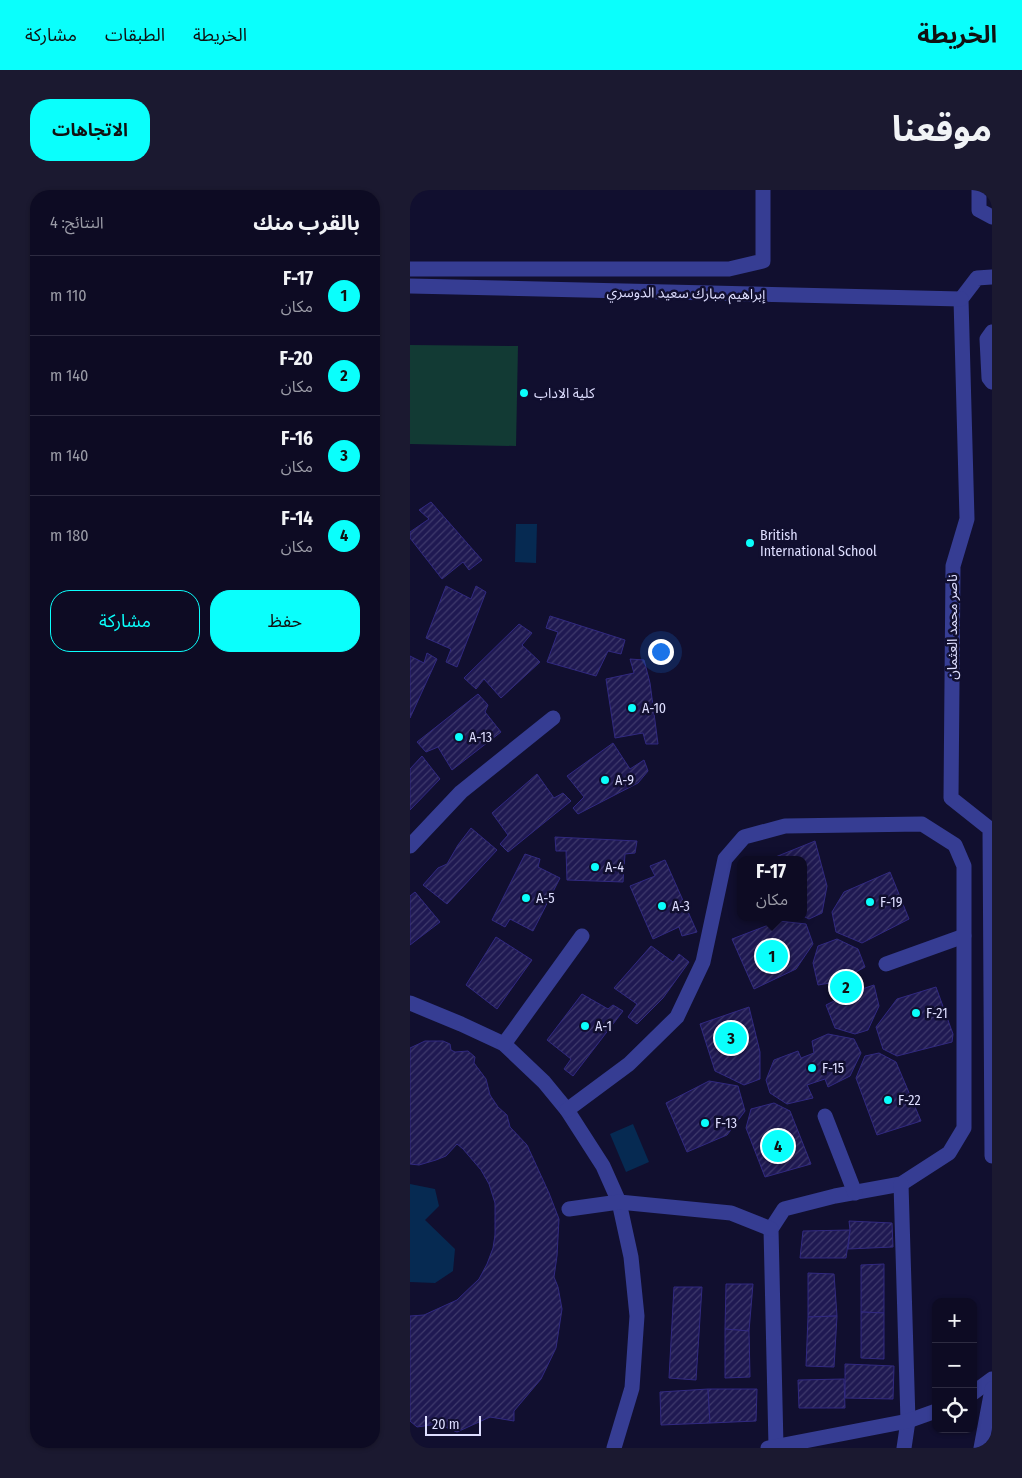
<!DOCTYPE html>
<html lang="ar">
<head>
<meta charset="utf-8">
<style>
  :root { --surface:#0d0b23; --page:#1b1930; --text:#f1f3f6; --muted:#9a9ba6; --line:#2d2b41; --accent:#0afffc }
  body { margin:0; font-family:"Fira Sans Condensed","Noto Sans Arabic",sans-serif; background:var(--page); color:var(--text); direction:rtl }
  .controls { position:absolute; right:15px; bottom:15px; display:grid; overflow:hidden; border-radius:10px; box-shadow:0 1px 4px #0004 }
  .controls button { width:45px; height:45px; display:grid; place-items:center; padding:0; border:0; border-bottom:1px solid var(--line); background:var(--surface); color:var(--text); font:25px sans-serif }
  .scale { position:absolute; left:15px; bottom:12px; width:56px; box-sizing:border-box; padding-left:5px; border:2px solid #dedeff; border-top:0; font-size:14px; line-height:18px; white-space:nowrap; color:#dedeff; -webkit-text-stroke:4px #110f2f; paint-order:stroke }
  .you { position:absolute; left:250px; top:461px; width:18px; height:18px; margin:-12px; border:4px solid #fff; border-radius:50%; background:#1a73e8; box-shadow:0 0 0 8px #1a73e833 }
  .badge { display:grid; place-items:center; width:32px; height:32px; border-radius:50%; background:var(--accent); color:#111; font-size:16px; font-weight:700 }
  .pin { position:absolute; translate:-50% -50%; border:2px solid #fff; box-shadow:0 1px 5px #0006 }
  .popup { position:absolute; left:327px; top:666px; width:70px; height:65px; box-sizing:border-box; display:grid; place-content:center; border-radius:10px; background:var(--surface); filter:drop-shadow(0 1px 4px #0005); font-size:16px; white-space:nowrap; color:var(--muted) }
  .popup b { font-size:19px; color:var(--text) }
  .popup::after { content:''; position:absolute; left:50%; top:100%; margin-left:-10px; border:10px solid transparent; border-top-color:var(--surface) }
  .list { margin:0; padding:0; list-style:none }
  h2 { display:flex; justify-content:space-between; align-items:center; height:65px; margin:0; padding:0 20px; font-size:21px }
  h2 small { font-size:16px; font-weight:400; color:var(--muted) }
  .list li { display:grid; grid-template-columns:32px 1fr auto; gap:15px; align-items:center; box-sizing:border-box; height:80px; padding:0 20px; border-top:1px solid var(--line) }
  .list b { display:block; font-size:19px; white-space:nowrap }
  .list p { margin:0; font-size:16px; white-space:nowrap; color:var(--muted) }
  .list em { font-size:16px; font-style:normal; color:var(--muted) }
  .actions { display:flex; gap:10px; padding:15px 20px }
  .actions a { flex:1; padding:11px 0; border:1px solid var(--accent); border-radius:20px; text-align:center; font-size:18px; color:var(--accent) }
  .actions .main { background:var(--accent); color:#111 }
  .icon { flex:none; width:28px; height:28px; fill:none; stroke:currentColor; stroke-width:2; stroke-linecap:round; stroke-linejoin:round }
  .map { position:relative; flex:none; width:582px; height:1258px; overflow:hidden; direction:ltr; border-radius:20px }
  header { display:flex; align-items:center; gap:30px; box-sizing:border-box; height:70px; padding:0 25px; background:var(--accent); color:#111 }
  header strong { font-size:24px }
  nav { display:flex; gap:28px; margin-inline-start:auto; font-size:18px }
  .intro { display:flex; align-items:center; justify-content:space-between; box-sizing:border-box; height:120px; padding:0 30px }
  h1 { margin:0; font-size:35px }
  .button { padding:12px 22px; border-radius:20px; background:var(--accent); color:#111; font-size:18px; font-weight:700 }
  main { display:flex; gap:30px; padding:0 30px }
  aside { flex:1; background:var(--surface); border-radius:20px; box-shadow:0 1px 4px #0004 }
  .map>svg:first-child { display:block }
</style>
</head>
<body>
<header>
<strong>الخريطة</strong>
<nav><a>الخريطة</a><a>الطبقات</a><a>مشاركة</a></nav>
</header>
<div class="intro"><h1>موقعنا</h1><a class="button">الاتجاهات</a></div>
<main>
<div class="map">
<svg width="582" height="1258" viewBox="0 0 582 1258">
  <defs>
    <pattern id="building-hatch" width="6" height="6" patternUnits="userSpaceOnUse" patternTransform="scale(1.25)"><rect width="6" height="6" fill="#1f1952"/><path d="M-1 1l2-2M0 6l6-6M5 7l2-2" fill="none" stroke="#3f3a6c"/></pattern>
  </defs>
  <rect width="100%" height="100%" fill="#110f2f"/>
  <polygon fill="#123a34" points="0,155 108,156 106,256 0,254"/>
  <g fill="#062a52">
    <polygon points="106,334 127,334 126,373 105,372"/>
    <polygon points="223,934 239,972 216,982 200,944"/>
    <polygon points="0,994 25,999 29,1016 15,1030 45,1059 43,1081 25,1093 0,1092"/>
  </g>
  <g fill="url(#building-hatch)" stroke="#312980">
    <polygon points="21,312 72,370 59,380 53,372 32,389 0,348 0,342 19,329 9,320"/>
    <polygon points="36,396 61,409 66,396 76,402 47,477 36,472 41,459 16,448"/>
    <polygon points="140,426 215,450 211,464 198,461 186,486 137,472 148,442 136,438"/>
    <polygon points="109,434 122,443 112,455 130,472 91,508 74,489 66,499 54,488"/>
    <polygon points="17,463 27,469 0,528 0,466 14,473"/>
    <polygon points="220,469 234,470 240,493 248,554 236,554 233,543 205,548 196,489 224,483"/>
    <polygon points="68,504 78,515 75,522 91,542 42,580 28,557 16,562 7,552"/>
    <polygon points="203,553 220,579 234,570 238,581 228,593 168,624 163,618 174,607 157,586"/>
    <polygon points="12,566 30,589 0,620 0,579"/>
    <polygon points="127,584 144,608 153,603 161,611 98,662 90,654 98,645 82,623"/>
    <polygon points="61,638 87,660 37,714 13,695 28,678 37,674 48,655"/>
    <polygon points="145,647 227,651 225,663 215,664 213,692 157,690 156,661 146,661"/>
    <polygon points="405,651 417,696 412,723 399,729 393,726 393,670 358,670"/>
    <polygon points="115,664 130,669 128,677 150,688 123,741 100,729 95,737 82,730"/>
    <polygon points="255,670 287,742 272,746 269,737 243,749 220,696 245,686 240,676"/>
    <polygon points="480,682 499,729 452,753 426,742 422,722 434,702"/>
    <polygon points="5,702 30,732 0,755 0,706"/>
    <polygon points="369,731 396,734 403,754 386,779 344,799 322,749"/>
    <polygon points="86,747 122,770 87,819 56,795"/>
    <polygon points="427,749 448,759 455,777 446,782 452,799 464,795 469,816 458,840 445,844 425,838 416,815 426,810 420,793 408,795 403,773 408,756"/>
    <polygon points="241,756 263,772 269,764 279,772 253,808 227,834 218,827 227,814 204,798"/>
    <polygon points="526,797 543,844 542,852 487,866 473,859 466,837 487,809"/>
    <polygon points="172,804 198,819 203,815 213,821 163,886 154,879 161,869 137,850"/>
    <polygon points="339,817 350,862 350,889 334,895 305,881 290,834"/>
    <polygon points="418,844 444,849 451,863 440,886 418,897 415,889 397,895 403,908 377,914 360,903 356,890 364,870 388,861 391,868 404,863 402,851"/>
    <polygon points="15,851 33,851 40,854 41,860 45,862 58,861 65,867 64,873 76,889 80,905 88,917 97,925 100,937 117,955 139,1003 149,1029 147,1066 144,1087 148,1097 152,1119 146,1158 131,1189 104,1221 104,1231 80,1227 47,1242 28,1234 7,1237 0,1231 0,1126 14,1125 47,1110 69,1089 77,1074 83,1058 85,1045 85,1013 79,994 71,980 53,959 47,954 36,966 26,970 9,975 0,974 0,858"/>
    <polygon points="469,863 486,872 511,931 467,945 446,888 455,866"/>
    <polygon points="299,891 328,896 335,921 317,945 277,962 256,913"/>
    <polygon points="364,913 380,921 401,974 355,987 336,938 341,919"/>
    <polygon points="439,1031 482,1033 483,1057 438,1059 440,1040"/>
    <polygon points="440,1040 436,1068 390,1068 393,1041"/>
    <polygon points="474,1074 474,1123 451,1122 451,1075"/>
    <polygon points="398,1083 424,1084 427,1126 398,1127"/>
    <polygon points="316,1094 343,1094 339,1141 315,1139"/>
    <polygon points="264,1097 292,1097 286,1190 259,1188"/>
    <polygon points="451,1122 474,1123 474,1169 451,1168"/>
    <polygon points="427,1126 424,1177 396,1176 398,1127"/>
    <polygon points="315,1139 339,1141 340,1187 315,1188"/>
    <polygon points="435,1174 484,1176 483,1209 435,1208"/>
    <polygon points="434,1189 435,1218 389,1218 388,1190"/>
    <polygon points="298,1199 300,1233 251,1235 250,1202"/>
    <polygon points="298,1199 347,1199 346,1231 300,1233"/>
  </g>
  <g fill="none" stroke-linecap="round" stroke-linejoin="round">
    <g stroke="#363d93" stroke-width="15">
      <polyline points="569,0 569,20 582,27"/>
      <polyline points="0,79 319,79 353,71 353,0"/>
      <polyline points="582,87 567,88 551,109 557,329 543,376 541,608 580,639 582,966"/>
      <polyline points="0,96 551,109"/>
      <polyline points="582,142 577,149 579,188 582,192"/>
      <polyline points="0,656 51,602 143,528"/>
      <polyline points="476,774 554,746"/>
      <polyline points="0,813 51,834 94,854 134,892 157,920 193,976 209,1012 221,1067 227,1126 222,1198 204,1258"/>
      <polyline points="94,854 172,746"/>
      <polyline points="157,920 219,874 267,827 293,772 315,669 334,647 375,636 512,634 545,655 554,676 554,938 539,963 491,994 425,1006 374,1019 361,1039 366,1256"/>
      <polyline points="415,926 445,1003"/>
      <polyline points="491,994 498,1231 494,1258"/>
      <polyline points="159,1019 209,1012 321,1023 361,1039"/>
      <polyline points="563,1203 582,1189"/>
      <polyline points="358,1258 498,1231 526,1221"/>
      <polyline points="571,1258 582,1199"/>
    </g>
  </g>
  <g fill="#0afffc" stroke="#110f2f" stroke-width="2">
    <circle cx="114" cy="203" r="5"/>
    <circle cx="340" cy="353" r="5"/>
    <circle cx="222" cy="518" r="5"/>
    <circle cx="49" cy="547" r="5"/>
    <circle cx="195" cy="590" r="5"/>
    <circle cx="185" cy="677" r="5"/>
    <circle cx="116" cy="708" r="5"/>
    <circle cx="460" cy="712" r="5"/>
    <circle cx="252" cy="716" r="5"/>
    <circle cx="506" cy="823" r="5"/>
    <circle cx="175" cy="836" r="5"/>
    <circle cx="402" cy="878" r="5"/>
    <circle cx="478" cy="910" r="5"/>
    <circle cx="295" cy="933" r="5"/>
  </g>
  <g text-anchor="middle" stroke-width="5" stroke-linejoin="round" paint-order="stroke">
    <g font-size="14" fill="#dedeff" stroke="#110f2f">
      <text transform="translate(276 103) rotate(1)" y="5">إبراهيم مبارك سعيد الدوسري</text>
      <text transform="translate(542 437) rotate(-90)" y="5">ناصر محمد العثمان</text>
    </g>
    <g font-size="14" fill="#dedeff" stroke="#110f2f" text-anchor="start">
      <text x="124" y="208">كلية الاداب</text>
      <text x="350" y="350">British<tspan x="350" dy="16">International School</tspan></text>
      <text x="232" y="523">A-10</text>
      <text x="59" y="552">A-13</text>
      <text x="205" y="595">A-9</text>
      <text x="195" y="682">A-4</text>
      <text x="126" y="713">A-5</text>
      <text x="470" y="717">F-19</text>
      <text x="262" y="721">A-3</text>
      <text x="516" y="828">F-21</text>
      <text x="185" y="841">A-1</text>
      <text x="412" y="883">F-15</text>
      <text x="488" y="915">F-22</text>
      <text x="305" y="938">F-13</text>
    </g>
  </g>
</svg>
<div class="controls">
<button>+</button>
<button>−</button>
<button><svg class="icon" aria-label="locate" viewBox="0 0 24 24"><circle cx="12" cy="12" r="6"/><path d="M12 2v4M12 18v4M2 12h4M18 12h4"/></svg></button>
</div>
<div class="scale">20 m</div>
<div class="you"></div>
<div class="pin badge" style="left:362px;top:766px">1</div>
<div class="popup"><b>F-17</b>مكان</div>
<div class="pin badge" style="left:436px;top:797px">2</div>
<div class="pin badge" style="left:321px;top:848px">3</div>
<div class="pin badge" style="left:368px;top:956px">4</div>
</div>
<aside>
<h2>بالقرب منك<small>النتائج: 4</small></h2>
<ul class="list">
<li><span class="badge">1</span><div><b>F-17</b><p>مكان</p></div><em>110 m</em></li>
<li><span class="badge">2</span><div><b>F-20</b><p>مكان</p></div><em>140 m</em></li>
<li><span class="badge">3</span><div><b>F-16</b><p>مكان</p></div><em>140 m</em></li>
<li><span class="badge">4</span><div><b>F-14</b><p>مكان</p></div><em>180 m</em></li>
</ul>
<div class="actions"><a class="main">حفظ</a><a>مشاركة</a></div>
</aside>
</main>
</body>
</html>
